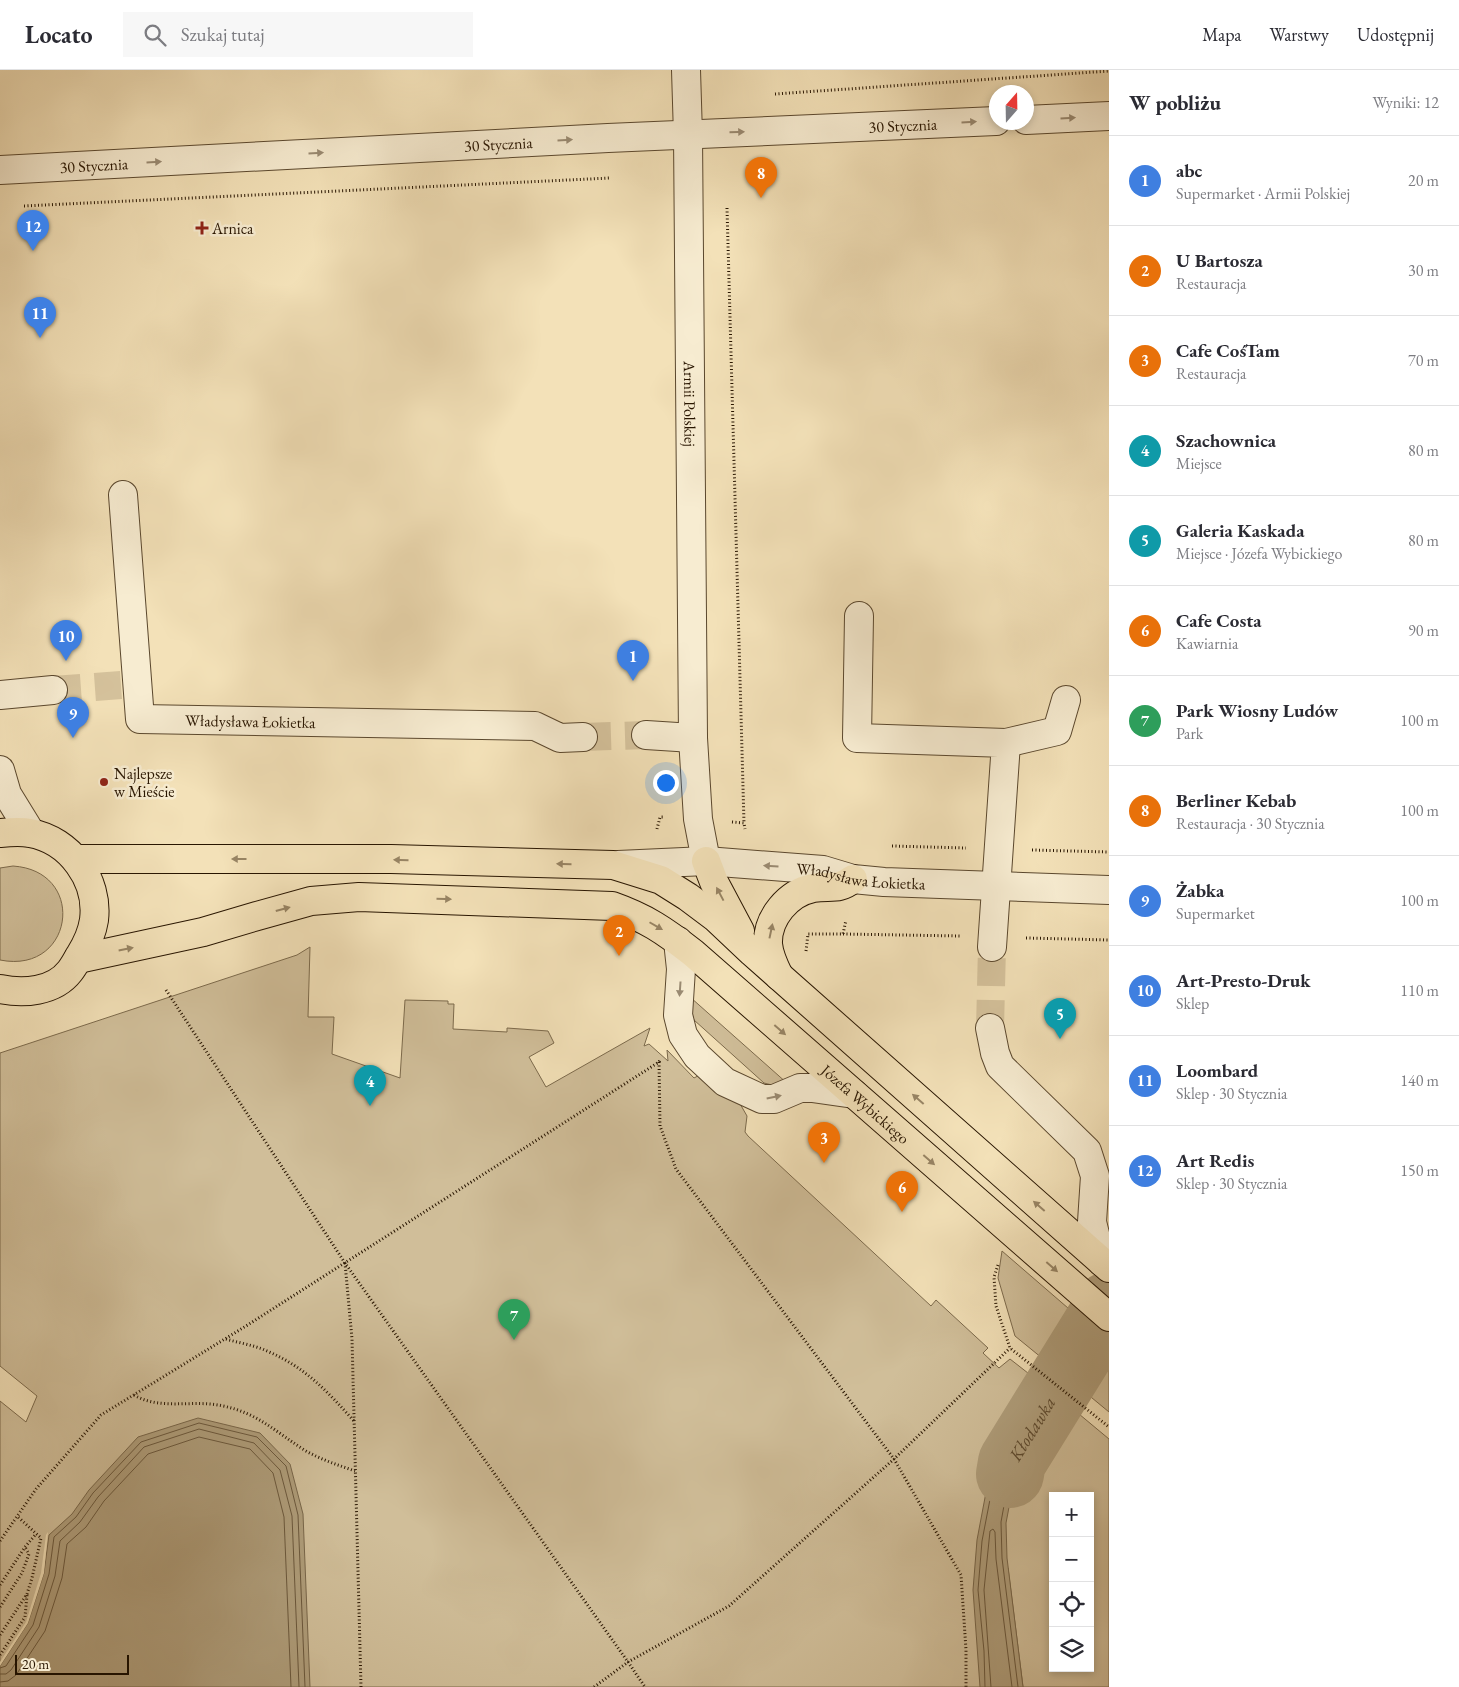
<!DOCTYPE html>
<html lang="pl">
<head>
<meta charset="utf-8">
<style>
  :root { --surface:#fff; --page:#f7f7f7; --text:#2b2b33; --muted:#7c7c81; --line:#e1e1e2; --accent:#1a73e8 }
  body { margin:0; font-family:"EB Garamond",serif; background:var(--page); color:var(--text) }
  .controls { position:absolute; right:15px; bottom:15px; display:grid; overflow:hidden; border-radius:0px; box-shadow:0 2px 8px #0003 }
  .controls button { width:45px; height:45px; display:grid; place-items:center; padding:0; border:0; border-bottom:1px solid var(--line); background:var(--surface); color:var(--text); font:25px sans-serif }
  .compass { position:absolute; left:989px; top:15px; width:45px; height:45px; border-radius:50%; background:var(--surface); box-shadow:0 2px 8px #0003; rotate:20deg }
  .scale { position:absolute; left:15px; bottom:12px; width:114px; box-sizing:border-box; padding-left:5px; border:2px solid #281500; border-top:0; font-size:14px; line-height:18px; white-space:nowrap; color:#281500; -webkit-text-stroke:4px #f7ecd1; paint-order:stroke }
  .you { position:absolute; left:665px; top:712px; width:18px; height:18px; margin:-12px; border:4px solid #fff; border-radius:50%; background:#1a73e8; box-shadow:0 0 0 8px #1a73e833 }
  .badge { display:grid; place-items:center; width:32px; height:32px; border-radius:50%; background:var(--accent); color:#fff; font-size:16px; font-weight:700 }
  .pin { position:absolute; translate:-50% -41px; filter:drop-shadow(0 1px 2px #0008) }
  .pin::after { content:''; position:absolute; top:26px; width:18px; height:15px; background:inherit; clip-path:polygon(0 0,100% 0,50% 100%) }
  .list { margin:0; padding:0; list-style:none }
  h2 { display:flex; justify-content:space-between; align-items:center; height:65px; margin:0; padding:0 20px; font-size:21px }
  h2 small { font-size:16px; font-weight:400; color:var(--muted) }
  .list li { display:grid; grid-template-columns:32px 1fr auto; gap:15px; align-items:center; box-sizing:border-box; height:90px; padding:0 20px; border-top:1px solid var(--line) }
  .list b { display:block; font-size:19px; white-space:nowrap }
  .list p { margin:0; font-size:16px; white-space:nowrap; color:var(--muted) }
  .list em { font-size:16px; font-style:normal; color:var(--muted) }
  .icon { flex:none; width:28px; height:28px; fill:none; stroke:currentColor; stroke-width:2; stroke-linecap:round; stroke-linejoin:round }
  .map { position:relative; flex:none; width:1109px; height:1617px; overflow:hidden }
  header { display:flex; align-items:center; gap:30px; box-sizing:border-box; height:70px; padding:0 25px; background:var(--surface); border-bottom:1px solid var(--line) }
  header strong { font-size:24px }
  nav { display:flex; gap:28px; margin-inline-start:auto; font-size:18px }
  .search { width:350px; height:45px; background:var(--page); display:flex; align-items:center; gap:12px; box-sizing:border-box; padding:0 18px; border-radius:0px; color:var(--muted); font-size:19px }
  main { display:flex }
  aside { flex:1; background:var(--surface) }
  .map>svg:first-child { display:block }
</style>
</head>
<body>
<header>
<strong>Locato</strong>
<div class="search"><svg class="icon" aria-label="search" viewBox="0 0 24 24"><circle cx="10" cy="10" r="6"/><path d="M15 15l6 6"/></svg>Szukaj tutaj</div>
<nav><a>Mapa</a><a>Warstwy</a><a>Udostępnij</a></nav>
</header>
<main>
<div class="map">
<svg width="1109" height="1617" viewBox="0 0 1109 1617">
  <rect width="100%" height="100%" fill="#f3e1b8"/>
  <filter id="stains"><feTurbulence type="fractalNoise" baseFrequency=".004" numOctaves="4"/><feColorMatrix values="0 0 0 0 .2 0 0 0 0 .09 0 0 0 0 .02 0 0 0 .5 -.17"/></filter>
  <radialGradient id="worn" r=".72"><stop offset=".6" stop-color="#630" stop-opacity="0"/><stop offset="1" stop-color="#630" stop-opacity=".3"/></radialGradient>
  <g fill="#d0be99" stroke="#7c6a4c" fill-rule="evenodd">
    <path d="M13 796C88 801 74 905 0 890V798Z"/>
    <path d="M310 877 308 947H334L332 984 400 1008 405 930 448 931V934H454L453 959 507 962V958L548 961 554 973 529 987 546 1017 650 958 644 976 649 974 668 991 667 980 694 1008 705 1002 735 1025 747 1046 745 1062 748 1066 931 1236 936 1230 988 1278 983 1283 999 1298 1010 1289 1042 1314 1032 1329 1024 1398 1067 1334 1109 1369V1617H1023L1008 1498 989 1617H0V1331L26 1352 37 1326 0 1296V983L297 885ZM1053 1426H1090V1598H1053Z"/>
    <polygon points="690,927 788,1014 772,1015 764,1013 694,950 692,944"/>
    <polygon points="1002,1181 1083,1251 1053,1297 1015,1266 998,1208"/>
    <polygon points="1109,1277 1109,1342 1080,1318"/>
  </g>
  <g fill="#ae9c79" stroke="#786649">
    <polygon points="1083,1251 1109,1273 1109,1277 1080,1318 1053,1297"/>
    <polygon points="1042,1314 1067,1334 1021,1402 1010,1432 1006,1453 1007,1488 1023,1617 980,1617 973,1520 977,1470 987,1417 1000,1377"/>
    <polygon points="198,1348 260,1363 290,1394 303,1444 310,1617 0,1617 0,1596 28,1553 44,1503 49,1465 72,1444 89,1420 138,1367"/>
  </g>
  <polygon fill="#f3e1b8" points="48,1462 44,1503 28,1553 0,1596 0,1592 26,1552 41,1503 46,1465"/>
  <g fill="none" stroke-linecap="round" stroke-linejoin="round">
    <g stroke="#6b583c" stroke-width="1">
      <polygon points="1084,1260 1087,1260 1103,1276 1078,1310 1060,1295"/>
      <polygon points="1085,1270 1088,1270 1095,1278 1079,1300 1076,1301 1070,1296 1069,1293"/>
      <polygon points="1045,1331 1050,1335 1051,1338 1009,1402 1006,1403 1004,1400 1010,1382"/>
      <polyline points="0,1598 6,1596 33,1555 49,1504 54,1467 76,1447 93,1423 141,1372 199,1353 257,1367 286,1396 298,1445 305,1617"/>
      <polyline points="0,1604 6,1604 11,1600 39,1557 55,1506 60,1471 80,1452 98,1427 144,1377 199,1359 254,1373 280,1400 292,1446 299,1617"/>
      <polyline points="0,1612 8,1611 16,1605 45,1561 62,1508 67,1474 86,1457 104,1431 148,1384 199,1367 250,1379 273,1403 284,1447 291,1617"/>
      <polyline points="985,1617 984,1581 978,1520 982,1471 992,1419 1005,1379 1042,1323 1044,1322 1058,1333 1059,1336 1017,1400 1005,1430 1001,1452 1002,1488 1018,1617"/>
      <polyline points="991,1617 984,1520 990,1461 993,1459 995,1462 996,1489 1012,1617"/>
    </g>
    <path stroke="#ae9c79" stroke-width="68" id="s1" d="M1010 1404 1012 1392 1109 1235"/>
    <g stroke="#d5c29c" stroke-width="28" stroke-dasharray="28 14" stroke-linecap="butt">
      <polyline points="53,620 121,615"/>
      <polyline points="583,667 646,665"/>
      <polyline points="990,958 992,877"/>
    </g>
    <defs>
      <g id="minor">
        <path id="s2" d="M686 0 688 65 693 668 698 749 706 791"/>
        <polyline points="1026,50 1109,46"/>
        <path id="s3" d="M0 100 608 68 996 51"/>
        <path id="s4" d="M123 425 140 649 535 656 560 668 583 667"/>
        <polyline points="859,546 857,668 1006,673 992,877"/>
        <polyline points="0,625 53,620"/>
        <polyline points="646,665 693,668"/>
        <polyline points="1006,673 1057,661 1066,630"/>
        <polyline points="0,700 7,724 31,763"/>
        <path id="s5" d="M618 795 706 791 823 800 853 809 884 812 1109 820"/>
        <polyline points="678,871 681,899 678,945 683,965 697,986 725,1012 762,1029 774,1029 800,1018 812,1018 854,1024"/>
        <polyline points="990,958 995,983 1000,996 1087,1081 1095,1106 1092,1152 1102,1192"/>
      </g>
      <g id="major">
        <path d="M0 763C10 762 20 761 30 763 70 770 99 810 94 850 92 863 87 874 80 885 77 890 74 896 70 901 54 922 23 924 0 919"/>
        <polyline points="76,789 391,789 613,795 661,810 688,827 716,848 752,882 1109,1198"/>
        <polyline points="706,791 714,812 740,861"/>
        <path id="s6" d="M78 889 203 862 257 846 311 831 359 827 612 836C646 848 665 861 693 883L1109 1247"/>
        <path d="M779 906C774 896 769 886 768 874 767 848 788 823 813 818 831 815 837 821 853 809"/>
      </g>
    </defs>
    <use href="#minor" stroke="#5b482e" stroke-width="30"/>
    <use href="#major" stroke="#281500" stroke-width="30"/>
    <g stroke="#281500" stroke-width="3" stroke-dasharray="1 2.5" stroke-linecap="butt">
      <polyline points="775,24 1109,1"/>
      <polyline points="24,136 610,108"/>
      <polyline points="727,138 744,753"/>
      <polyline points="732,752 744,753 745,759"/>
      <polyline points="657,759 660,747 663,747"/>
      <polyline points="892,776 966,778"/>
      <polyline points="1032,780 1109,782"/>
      <polyline points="843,864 960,866"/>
      <polyline points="1026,868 1109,870"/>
      <polyline points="806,881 808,864 843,864 846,850"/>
      <polyline points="166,920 345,1193 628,1592 645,1617"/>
      <polyline points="659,992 660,1056 676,1099 894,1389 961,1505 966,1580 966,1617"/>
      <polyline points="345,1193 352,1269 361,1617"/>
      <polyline points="998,1195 994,1207 996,1236 1010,1278 1109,1357"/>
      <path d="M226 1269C239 1273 254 1275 267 1281 305 1297 327 1321 354 1351"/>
      <path d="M134 1325C161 1341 194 1329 223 1336 258 1343 277 1363 306 1381 322 1390 338 1395 355 1401"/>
      <polyline points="0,1471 36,1419 101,1345 246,1256 659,992 660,990"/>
      <polyline points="0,1515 25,1477 36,1464"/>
      <polyline points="0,1537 22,1503 29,1484 25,1477"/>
      <polyline points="0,1565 27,1524 32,1508 41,1468 17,1446"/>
      <polyline points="0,1585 25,1547 27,1525"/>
      <polyline points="594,1617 628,1592 729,1536 894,1389 1010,1278"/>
    </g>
    <use href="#minor" stroke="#f7ecd1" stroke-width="28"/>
    <use href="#major" stroke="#f3e1b8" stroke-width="28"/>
  </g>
  <defs><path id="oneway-solid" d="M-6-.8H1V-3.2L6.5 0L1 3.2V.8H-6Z" transform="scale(1.25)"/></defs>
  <g fill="#9a8b73">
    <use href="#oneway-solid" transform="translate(1068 48) rotate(-3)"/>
    <use href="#oneway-solid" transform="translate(969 52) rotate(-3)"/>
    <use href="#oneway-solid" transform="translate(737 62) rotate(-2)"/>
    <use href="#oneway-solid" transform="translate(565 70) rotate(-3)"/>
    <use href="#oneway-solid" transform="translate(316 83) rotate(-3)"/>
    <use href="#oneway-solid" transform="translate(154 92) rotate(-3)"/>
    <use href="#oneway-solid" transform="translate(771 796) rotate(-176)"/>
    <use href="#oneway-solid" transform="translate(680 919) rotate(94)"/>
    <use href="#oneway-solid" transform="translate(774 1027) rotate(-12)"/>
  </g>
  <g fill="#988565">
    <use href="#oneway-solid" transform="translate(239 789) rotate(-180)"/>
    <use href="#oneway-solid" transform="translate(401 790) rotate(-179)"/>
    <use href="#oneway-solid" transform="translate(564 794) rotate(-179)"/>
    <use href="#oneway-solid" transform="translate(720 824) rotate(-118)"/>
    <use href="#oneway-solid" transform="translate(444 829) rotate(2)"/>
    <use href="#oneway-solid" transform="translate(283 839) rotate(-15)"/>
    <use href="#oneway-solid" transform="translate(656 856) rotate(30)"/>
    <use href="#oneway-solid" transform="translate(771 861) rotate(-78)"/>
    <use href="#oneway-solid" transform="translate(126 879) rotate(-11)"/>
    <use href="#oneway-solid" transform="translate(780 960) rotate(41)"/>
    <use href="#oneway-solid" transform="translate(918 1029) rotate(-139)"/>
    <use href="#oneway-solid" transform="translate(929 1090) rotate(41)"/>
    <use href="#oneway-solid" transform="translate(1039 1136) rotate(-139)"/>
    <use href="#oneway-solid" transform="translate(1052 1197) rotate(41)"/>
  </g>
  <g fill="#8f2418" stroke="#f7ecd1" stroke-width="2">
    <path d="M199.5 150.5h5v5h5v5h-5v5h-5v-5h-5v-5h5z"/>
    <circle cx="104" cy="712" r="5"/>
  </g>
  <g text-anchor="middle" stroke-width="5" stroke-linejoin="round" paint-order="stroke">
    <g font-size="16" fill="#281500" stroke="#f7ecd1">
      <text dy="6" stroke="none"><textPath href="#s3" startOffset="904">30 Stycznia</textPath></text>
      <text dy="6" stroke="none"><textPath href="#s3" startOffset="499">30 Stycznia</textPath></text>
      <text dy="6" stroke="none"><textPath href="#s3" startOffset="94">30 Stycznia</textPath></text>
      <text dy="6" stroke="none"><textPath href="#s2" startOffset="334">Armii Polskiej</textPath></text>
      <text dy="6" stroke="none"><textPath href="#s4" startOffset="335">Władysława Łokietka</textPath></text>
      <text dy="6" stroke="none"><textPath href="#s5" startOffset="244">Władysława Łokietka</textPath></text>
      <text dy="6" stroke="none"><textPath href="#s6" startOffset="865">Józefa Wybickiego</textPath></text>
    </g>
    <g font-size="16" fill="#281500" stroke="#f7ecd1" text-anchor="start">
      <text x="212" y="164">Arnica</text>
      <text x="114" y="709">Najlepsze<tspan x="114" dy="18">w Mieście</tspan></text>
    </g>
    <g font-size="18" font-style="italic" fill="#5e4b30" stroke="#f7ecd1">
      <text dy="6" stroke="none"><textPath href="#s1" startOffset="51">Kłodawka</textPath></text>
    </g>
  </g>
  <rect width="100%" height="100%" filter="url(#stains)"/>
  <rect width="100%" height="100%" fill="url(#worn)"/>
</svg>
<div class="controls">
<button>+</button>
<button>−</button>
<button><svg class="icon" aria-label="locate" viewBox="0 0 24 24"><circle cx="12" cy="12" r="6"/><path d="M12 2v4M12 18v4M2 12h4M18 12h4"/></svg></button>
<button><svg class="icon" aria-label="layers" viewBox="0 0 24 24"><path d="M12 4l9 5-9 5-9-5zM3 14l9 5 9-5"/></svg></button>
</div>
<svg class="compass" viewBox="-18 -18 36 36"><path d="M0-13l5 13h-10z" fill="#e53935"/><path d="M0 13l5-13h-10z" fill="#7c7c81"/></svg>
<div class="scale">20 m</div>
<div class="you"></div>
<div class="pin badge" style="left:633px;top:611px;background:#3f7fe0">1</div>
<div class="pin badge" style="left:619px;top:886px;background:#e8710a">2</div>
<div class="pin badge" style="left:824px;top:1093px;background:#e8710a">3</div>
<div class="pin badge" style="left:370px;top:1036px;background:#0f9aa8">4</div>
<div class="pin badge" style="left:1060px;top:969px;background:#0f9aa8">5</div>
<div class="pin badge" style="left:902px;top:1142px;background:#e8710a">6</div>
<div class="pin badge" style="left:514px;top:1270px;background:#2e9e5b">7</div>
<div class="pin badge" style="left:761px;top:128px;background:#e8710a">8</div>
<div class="pin badge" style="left:73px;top:668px;background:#3f7fe0">9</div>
<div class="pin badge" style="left:66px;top:591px;background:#3f7fe0">10</div>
<div class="pin badge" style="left:40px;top:268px;background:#3f7fe0">11</div>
<div class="pin badge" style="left:33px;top:181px;background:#3f7fe0">12</div>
</div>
<aside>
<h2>W pobliżu<small>Wyniki: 12</small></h2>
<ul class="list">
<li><span class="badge" style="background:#3f7fe0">1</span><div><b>abc</b><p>Supermarket · Armii Polskiej</p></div><em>20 m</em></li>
<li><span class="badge" style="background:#e8710a">2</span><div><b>U Bartosza</b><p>Restauracja</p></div><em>30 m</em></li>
<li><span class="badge" style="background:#e8710a">3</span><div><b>Cafe CośTam</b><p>Restauracja</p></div><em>70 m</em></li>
<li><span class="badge" style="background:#0f9aa8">4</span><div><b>Szachownica</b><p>Miejsce</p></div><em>80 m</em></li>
<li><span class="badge" style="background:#0f9aa8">5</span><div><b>Galeria Kaskada</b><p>Miejsce · Józefa Wybickiego</p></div><em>80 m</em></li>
<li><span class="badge" style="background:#e8710a">6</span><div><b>Cafe Costa</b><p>Kawiarnia</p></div><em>90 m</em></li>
<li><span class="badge" style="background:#2e9e5b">7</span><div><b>Park Wiosny Ludów</b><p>Park</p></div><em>100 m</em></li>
<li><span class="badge" style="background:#e8710a">8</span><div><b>Berliner Kebab</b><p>Restauracja · 30 Stycznia</p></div><em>100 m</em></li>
<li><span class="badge" style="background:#3f7fe0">9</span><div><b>Żabka</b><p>Supermarket</p></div><em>100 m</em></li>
<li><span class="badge" style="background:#3f7fe0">10</span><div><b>Art-Presto-Druk</b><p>Sklep</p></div><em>110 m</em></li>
<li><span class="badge" style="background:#3f7fe0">11</span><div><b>Loombard</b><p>Sklep · 30 Stycznia</p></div><em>140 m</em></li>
<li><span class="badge" style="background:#3f7fe0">12</span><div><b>Art Redis</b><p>Sklep · 30 Stycznia</p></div><em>150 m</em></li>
</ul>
</aside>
</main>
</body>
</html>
